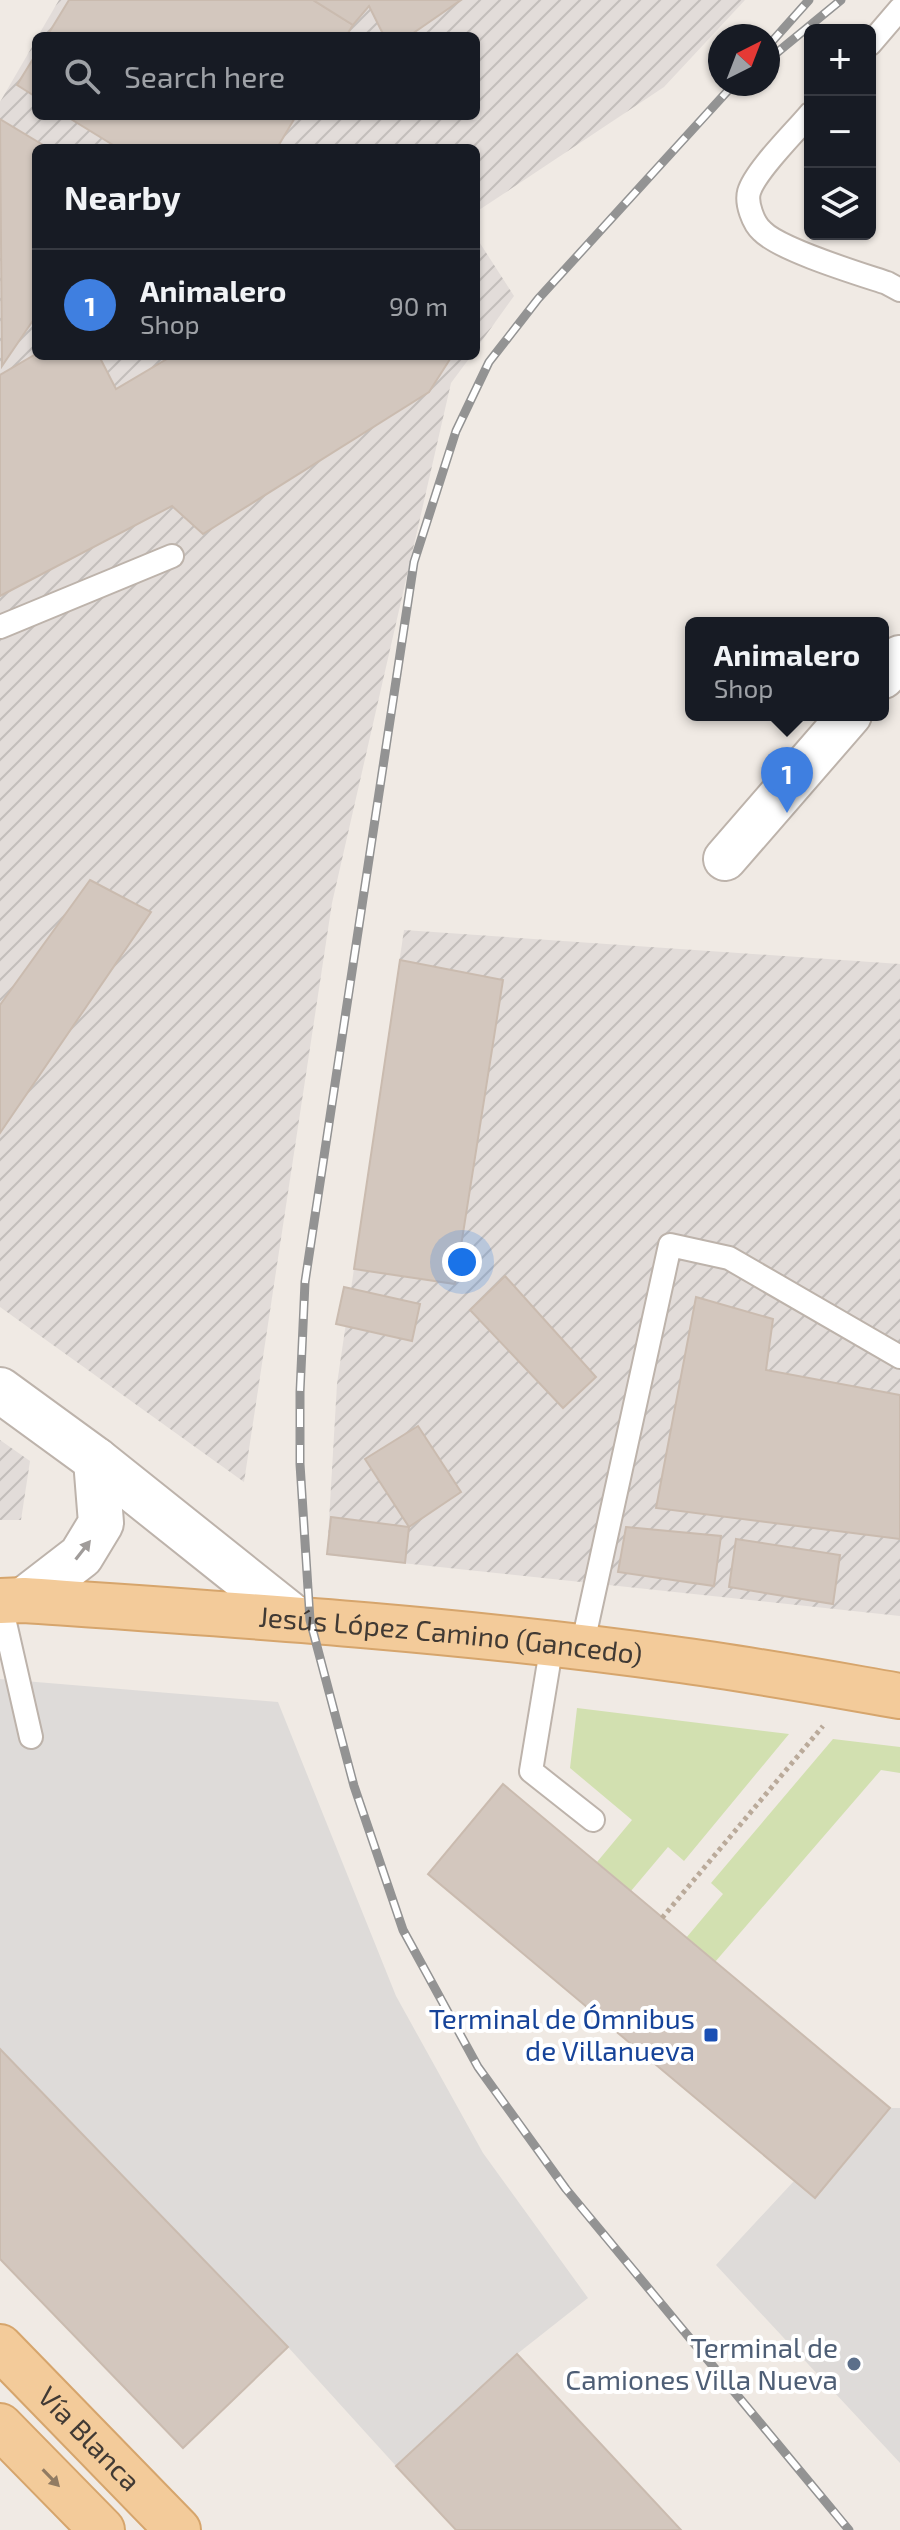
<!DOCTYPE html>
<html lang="en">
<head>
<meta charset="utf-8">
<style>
  :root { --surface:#171b24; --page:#242831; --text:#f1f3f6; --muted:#9ea1a6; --line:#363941; --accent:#e32829 }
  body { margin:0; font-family:"Exo 2",sans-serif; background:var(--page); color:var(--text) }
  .controls { position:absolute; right:24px; top:24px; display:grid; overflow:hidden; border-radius:12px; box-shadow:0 2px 6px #0004 }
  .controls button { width:72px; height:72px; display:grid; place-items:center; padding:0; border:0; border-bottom:2px solid var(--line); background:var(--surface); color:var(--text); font:40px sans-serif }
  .compass { position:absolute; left:708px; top:24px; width:72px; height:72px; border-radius:50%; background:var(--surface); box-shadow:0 2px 6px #0004; rotate:42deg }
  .you { position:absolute; left:462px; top:1262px; width:28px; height:28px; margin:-20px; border:6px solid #fff; border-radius:50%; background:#1a73e8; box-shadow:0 0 0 12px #1a73e833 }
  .badge { display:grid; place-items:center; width:52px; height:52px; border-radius:50%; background:var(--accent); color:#fff; font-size:26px; font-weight:700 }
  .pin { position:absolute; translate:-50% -66px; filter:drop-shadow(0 2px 4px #0008) }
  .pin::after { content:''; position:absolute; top:42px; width:28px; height:24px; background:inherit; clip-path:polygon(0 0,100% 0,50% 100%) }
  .popup { position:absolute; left:685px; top:617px; width:204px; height:104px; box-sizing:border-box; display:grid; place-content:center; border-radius:12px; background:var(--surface); filter:drop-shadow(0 2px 6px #0005); font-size:26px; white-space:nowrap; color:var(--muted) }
  .popup b { font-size:30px; color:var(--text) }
  .popup::after { content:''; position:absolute; left:50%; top:100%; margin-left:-16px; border:16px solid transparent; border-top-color:var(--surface) }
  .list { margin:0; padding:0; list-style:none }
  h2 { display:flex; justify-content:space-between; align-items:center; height:104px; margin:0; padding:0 32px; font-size:34px }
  h2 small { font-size:26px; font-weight:400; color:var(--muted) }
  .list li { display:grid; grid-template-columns:52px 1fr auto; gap:24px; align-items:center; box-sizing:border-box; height:112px; padding:0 32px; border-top:2px solid var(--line) }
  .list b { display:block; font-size:30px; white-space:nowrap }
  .list p { margin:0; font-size:26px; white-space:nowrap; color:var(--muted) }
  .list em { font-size:26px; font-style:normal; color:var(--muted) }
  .icon { flex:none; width:44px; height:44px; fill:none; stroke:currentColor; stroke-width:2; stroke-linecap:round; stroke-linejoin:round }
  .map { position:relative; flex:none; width:900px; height:2530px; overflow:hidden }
  .search { position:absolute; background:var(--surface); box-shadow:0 2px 6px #0004; left:32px; top:32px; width:448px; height:88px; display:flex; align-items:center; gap:20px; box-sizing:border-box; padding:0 28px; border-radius:12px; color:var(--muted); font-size:30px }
  .panel { position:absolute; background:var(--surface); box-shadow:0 2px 6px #0004; left:32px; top:144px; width:448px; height:216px; border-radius:12px }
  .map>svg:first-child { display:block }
</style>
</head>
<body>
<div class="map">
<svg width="900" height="2530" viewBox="0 0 900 2530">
  <defs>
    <pattern id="industrial-furrows" width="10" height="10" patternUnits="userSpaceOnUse" patternTransform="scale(2)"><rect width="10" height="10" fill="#e2dcd9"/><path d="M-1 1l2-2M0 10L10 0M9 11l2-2" fill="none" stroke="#c3bebb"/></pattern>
  </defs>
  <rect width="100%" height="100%" fill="#f0eae4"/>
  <g fill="url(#industrial-furrows)">
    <polygon points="59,0 745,0 664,87 476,212 476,148 36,148 36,356 471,356 451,383 332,903 244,1482 0,1307 0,102 36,40 36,116 476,116 476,36 38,36"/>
    <polygon points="476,237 514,296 476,349"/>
    <polygon points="404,930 900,964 900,1616 327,1555 337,1384"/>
    <polygon points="0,1440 30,1461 21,1520 0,1520"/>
  </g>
  <g fill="#d2e0b0">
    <polygon points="577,1708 789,1734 684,1861 668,1847 631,1891 597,1862 632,1820 570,1768"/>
    <polygon points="833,1739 900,1747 900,1773 881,1770 715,1962 686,1938 723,1894 711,1883"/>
  </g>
  <g fill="#dedbd9">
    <polygon points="0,1679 278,1702 396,1996 483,2153 588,2298 517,2354 396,2466 288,2347 0,2049"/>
    <polygon points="890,2108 900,2108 900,2463 716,2265 794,2181 815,2197"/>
  </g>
  <g fill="#d3c7be" stroke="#cabbaf" stroke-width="2">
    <polygon points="69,0 313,0 353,25 346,36 47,36"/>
    <polygon points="313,0 461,0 409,36 384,36 369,6 353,25"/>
    <polygon points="36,54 36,97 17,85"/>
    <polygon points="66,116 296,116 277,148 118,148"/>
    <polygon points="0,119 48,148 36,148 36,316 2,366"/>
    <polygon points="36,354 36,356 99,356 116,389 172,356 452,356 429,392 203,534 172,506 0,596 0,375"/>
    <polygon points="90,880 151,912 0,1133 0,1005"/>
    <polygon points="400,960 503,980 455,1284 354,1269"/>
    <polygon points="505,1276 596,1377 563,1408 470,1310"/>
    <polygon points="344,1287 420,1304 412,1341 336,1324"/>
    <polygon points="696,1297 773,1319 766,1370 900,1395 900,1539 656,1508"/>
    <polygon points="418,1426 461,1492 409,1527 365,1459"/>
    <polygon points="331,1517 409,1527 405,1563 327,1554"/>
    <polygon points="626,1527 721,1536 714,1586 618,1572"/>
    <polygon points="736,1539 840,1555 833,1604 729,1587"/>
    <polygon points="503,1784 890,2108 815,2198 428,1874"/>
    <polygon points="0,2049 288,2347 183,2448 0,2259"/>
    <polygon points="517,2354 681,2530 456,2530 396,2466"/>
  </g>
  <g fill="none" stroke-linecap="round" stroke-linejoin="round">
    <defs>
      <g id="service">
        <polyline points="870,44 900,9"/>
        <path d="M810 114C795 132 755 171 749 192 746 203 753 223 762 231 780 250 860 274 887 283L900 290"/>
        <polyline points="0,627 172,556"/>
        <polyline points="0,1601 31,1737"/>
        <polyline points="552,1644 531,1771 593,1820"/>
        <polyline points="582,1647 670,1245 729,1258 900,1357"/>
      </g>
      <g id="minor">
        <polyline points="883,677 900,657"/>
        <polyline points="725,859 850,715"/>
      </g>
      <g id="tertiary">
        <polyline points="0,1390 96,1460 294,1618"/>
        <polyline points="24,1600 81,1556 101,1523 96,1460"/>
      </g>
      <g id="primary">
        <path id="s1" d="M0 1601 24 1600C241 1615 458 1629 673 1659 749 1669 825 1683 900 1696"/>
        <path id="s2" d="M0 2347 178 2530"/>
        <polyline points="0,2426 102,2530"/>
      </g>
    </defs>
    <use href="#service" stroke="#bdb3ab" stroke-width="26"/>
    <use href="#minor" stroke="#bdb3ab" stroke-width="46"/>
    <use href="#tertiary" stroke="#bdb3ab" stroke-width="48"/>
    <use href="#primary" stroke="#d6a56c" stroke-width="48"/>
    <polyline stroke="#baaa9a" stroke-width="5" stroke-dasharray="4 4" stroke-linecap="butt" points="662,1918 823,1726"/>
    <use href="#service" stroke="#fff" stroke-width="22"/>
    <use href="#minor" stroke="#fff" stroke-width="42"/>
    <use href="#tertiary" stroke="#fff" stroke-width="44"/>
    <use href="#primary" stroke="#f3cb9a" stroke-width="44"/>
    <defs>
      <g id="rail">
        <polyline points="768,46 809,0"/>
        <polyline points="768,60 841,0"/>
        <polyline points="734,84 538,299 489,362 456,431 414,562 305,1282 300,1392 300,1464 310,1620 354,1786 403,1930 478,2067 566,2189 849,2530"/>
      </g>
    </defs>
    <use href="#rail" stroke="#939393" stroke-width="9"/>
    <use href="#rail" stroke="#fff" stroke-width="6" stroke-dasharray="18" stroke-linecap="butt"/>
  </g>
  <defs><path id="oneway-solid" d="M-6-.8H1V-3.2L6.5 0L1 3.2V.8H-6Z" transform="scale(2)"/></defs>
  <use fill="#a09c9a" href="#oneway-solid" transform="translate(83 1550) rotate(-52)"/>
  <use fill="#917b62" href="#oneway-solid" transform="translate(51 2478) rotate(46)"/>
  <rect fill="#1a4fb4" stroke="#fff" stroke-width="3" x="703" y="2027" width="16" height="16" rx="4"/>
  <circle fill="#5c6f8a" stroke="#fff" stroke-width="3" cx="854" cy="2364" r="8"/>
  <g text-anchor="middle" stroke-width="8" stroke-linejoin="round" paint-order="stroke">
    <g font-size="28" fill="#413a34" stroke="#fff">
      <text dy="10" stroke="none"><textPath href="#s1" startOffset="452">Jesús López Camino (Gancedo)</textPath></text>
      <text dy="10" stroke="none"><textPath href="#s2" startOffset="128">Vía Blanca</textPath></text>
    </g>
    <g font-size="28" fill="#164399" stroke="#fff" text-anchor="end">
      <text x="695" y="2029">Terminal de Ómnibus<tspan x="695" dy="32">de Villanueva</tspan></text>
    </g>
    <g font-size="28" fill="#4e5e75" stroke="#fff" text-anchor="end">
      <text x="838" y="2358">Terminal de<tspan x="838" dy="32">Camiones Villa Nueva</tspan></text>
    </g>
  </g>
</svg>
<div class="controls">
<button>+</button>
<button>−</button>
<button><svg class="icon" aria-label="layers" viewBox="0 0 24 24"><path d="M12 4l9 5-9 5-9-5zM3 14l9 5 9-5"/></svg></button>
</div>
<svg class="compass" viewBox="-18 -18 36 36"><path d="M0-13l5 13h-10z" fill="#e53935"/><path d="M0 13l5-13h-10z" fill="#9ea1a6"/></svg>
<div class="you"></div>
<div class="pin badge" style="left:787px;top:813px;background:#3f7fe0">1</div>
<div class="popup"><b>Animalero</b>Shop</div>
<div class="search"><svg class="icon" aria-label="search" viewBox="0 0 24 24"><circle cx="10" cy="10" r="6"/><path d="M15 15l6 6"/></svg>Search here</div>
<section class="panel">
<h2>Nearby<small></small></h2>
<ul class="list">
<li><span class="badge" style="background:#3f7fe0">1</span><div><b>Animalero</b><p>Shop</p></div><em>90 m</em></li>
</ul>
</section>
</div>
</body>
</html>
